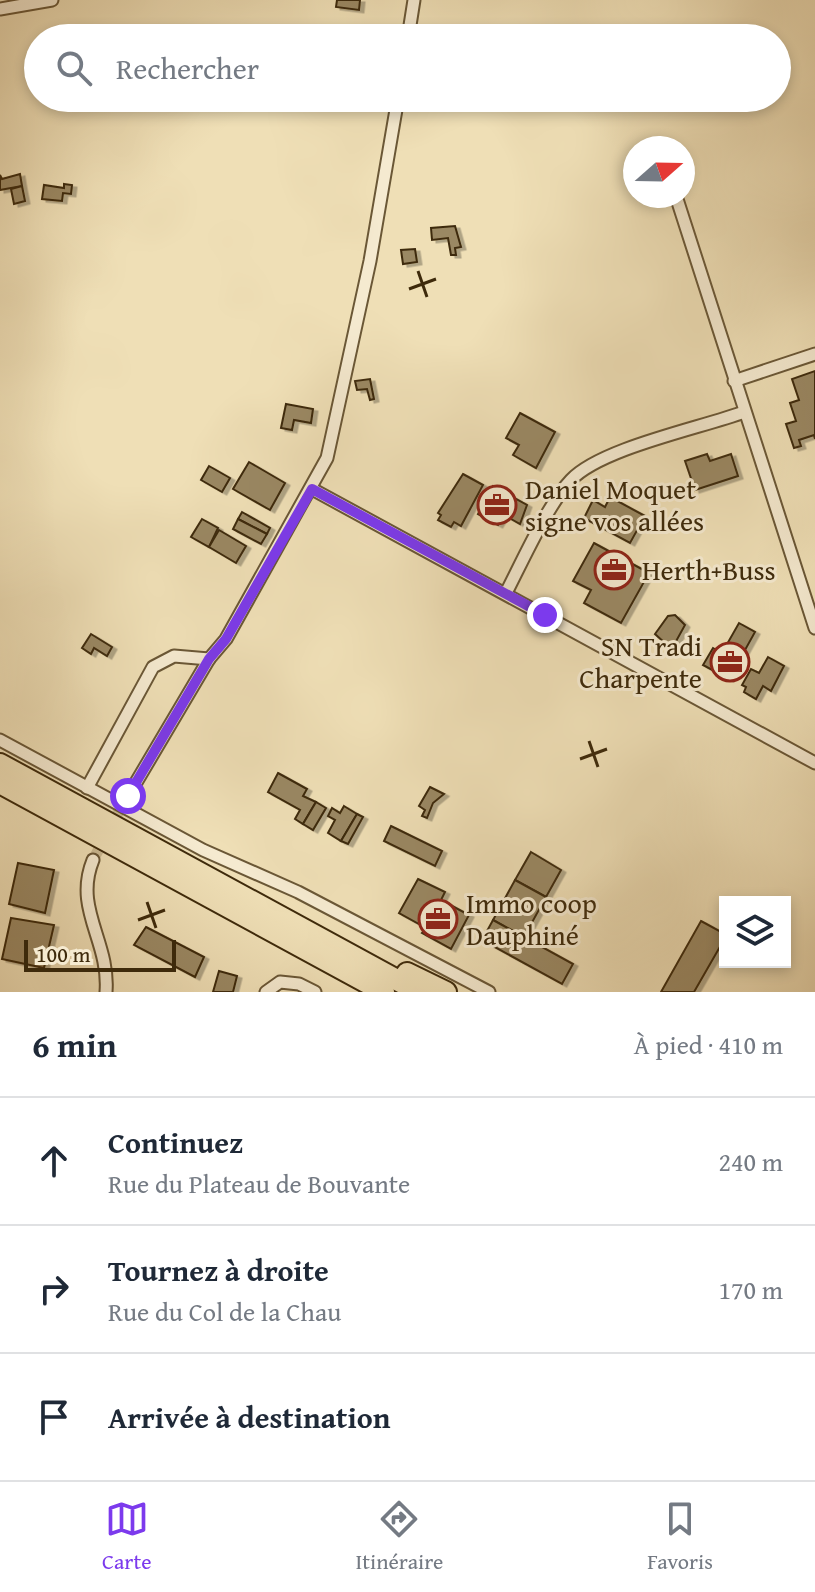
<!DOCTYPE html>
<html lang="fr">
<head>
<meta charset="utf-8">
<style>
  :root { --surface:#fff; --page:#f6f6f7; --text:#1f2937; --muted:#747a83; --line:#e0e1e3; --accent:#7c3aed }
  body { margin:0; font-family:"Gentium Book Plus",serif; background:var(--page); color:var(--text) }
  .controls { position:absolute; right:24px; bottom:24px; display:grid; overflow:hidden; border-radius:0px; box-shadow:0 4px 12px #0003 }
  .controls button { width:72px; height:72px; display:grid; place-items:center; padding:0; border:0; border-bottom:2px solid var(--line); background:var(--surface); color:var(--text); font:40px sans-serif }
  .compass { position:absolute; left:623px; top:136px; width:72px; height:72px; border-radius:50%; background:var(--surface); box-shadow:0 4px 12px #0003; rotate:70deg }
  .scale { position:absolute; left:24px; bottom:20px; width:152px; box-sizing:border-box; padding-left:8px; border:4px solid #3e2a0b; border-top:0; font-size:22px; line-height:28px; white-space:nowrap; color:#3e2a0b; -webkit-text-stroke:6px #f5ead0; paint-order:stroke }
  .stop { position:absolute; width:24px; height:24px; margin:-18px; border:6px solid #7c3aed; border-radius:50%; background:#fff }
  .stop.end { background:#7c3aed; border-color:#fff; box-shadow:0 2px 8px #0008 }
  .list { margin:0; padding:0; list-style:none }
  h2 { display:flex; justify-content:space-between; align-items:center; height:104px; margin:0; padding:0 32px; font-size:34px }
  h2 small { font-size:26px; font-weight:400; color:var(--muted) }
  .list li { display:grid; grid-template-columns:52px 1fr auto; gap:24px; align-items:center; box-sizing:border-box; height:128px; padding:0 32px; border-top:2px solid var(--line) }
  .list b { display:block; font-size:30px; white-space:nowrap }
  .list p { margin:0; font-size:26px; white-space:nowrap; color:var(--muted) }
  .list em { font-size:26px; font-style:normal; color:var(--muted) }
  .icon { flex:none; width:44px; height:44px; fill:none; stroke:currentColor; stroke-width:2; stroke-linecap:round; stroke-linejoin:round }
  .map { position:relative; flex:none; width:815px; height:992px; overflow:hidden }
  .search { position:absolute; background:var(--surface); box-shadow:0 4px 12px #0003; left:24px; right:24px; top:24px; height:88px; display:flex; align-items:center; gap:20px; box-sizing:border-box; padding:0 28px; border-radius:44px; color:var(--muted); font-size:30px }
  .sheet { height:488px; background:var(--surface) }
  nav { display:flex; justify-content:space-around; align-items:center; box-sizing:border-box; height:112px; border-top:2px solid var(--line); background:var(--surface); font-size:22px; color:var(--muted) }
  nav a { display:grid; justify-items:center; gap:4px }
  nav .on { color:var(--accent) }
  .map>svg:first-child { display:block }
</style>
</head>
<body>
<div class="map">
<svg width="815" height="992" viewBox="0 0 815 992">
  <defs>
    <filter id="shadow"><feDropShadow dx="4.5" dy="2.5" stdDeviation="0" flood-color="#0004"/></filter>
  </defs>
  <rect width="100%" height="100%" fill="#efdfb6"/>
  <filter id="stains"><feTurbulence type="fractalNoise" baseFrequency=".0025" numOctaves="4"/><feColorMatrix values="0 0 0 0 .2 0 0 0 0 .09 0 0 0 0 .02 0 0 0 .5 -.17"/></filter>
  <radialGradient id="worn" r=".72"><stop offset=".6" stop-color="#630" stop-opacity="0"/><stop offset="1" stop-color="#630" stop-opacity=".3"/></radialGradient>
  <g fill="#9a8864" stroke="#3e2a0b" stroke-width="2" filter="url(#shadow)">
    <polygon points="337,0 360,0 359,10 336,7"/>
    <polygon points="20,174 22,186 0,190 0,175 2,179"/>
    <polygon points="64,184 72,185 71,194 63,193 62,201 42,199 44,185 64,188"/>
    <polygon points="22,186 25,201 14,204 11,189"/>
    <polygon points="455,226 461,247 455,248 456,255 451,255 448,238 432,240 431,228"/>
    <polygon points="415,249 417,262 403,264 401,250"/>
    <polygon points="815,371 815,439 814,435 799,440 801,446 794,448 786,424 796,421 790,403 799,400 792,379"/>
    <polygon points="370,379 374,399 370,400 367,389 357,390 355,381"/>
    <polygon points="286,404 313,409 311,423 294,420 292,430 281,428"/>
    <polygon points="520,413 555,432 536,468 513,455 519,445 506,438"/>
    <polygon points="707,454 710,461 731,454 738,476 695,490 685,461"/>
    <polygon points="249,462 285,483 270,510 233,489"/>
    <polygon points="209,466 230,478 222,492 201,480"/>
    <polygon points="463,474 483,485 461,526 454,522 451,527 438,520 441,515 438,513"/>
    <polygon points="493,486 527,505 520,524 504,515 498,525 478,514"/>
    <polygon points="610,497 645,516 630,543 584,518 593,500 605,507"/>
    <polygon points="242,512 270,528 267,534 238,519"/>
    <polygon points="202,519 218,528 209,547 191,537"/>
    <polygon points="238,519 267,534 261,544 233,529"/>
    <polygon points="219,530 246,546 236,563 209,547"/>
    <polygon points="594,543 649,573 621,623 584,603 591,590 573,581"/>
    <polygon points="675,615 685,625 674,645 666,644 655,634 668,616"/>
    <polygon points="739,623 755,632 729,679 703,665 713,648 722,653"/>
    <polygon points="91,634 112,647 107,656 94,648 91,654 82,648"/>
    <polygon points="768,657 784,666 771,691 763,686 756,699 744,692 746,687 742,685 751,669 759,673"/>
    <polygon points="278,773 307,789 303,796 316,802 303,824 295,819 300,810 268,792"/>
    <polygon points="430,787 444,794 433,803 427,818 422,816 425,810 419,806"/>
    <polygon points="316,802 326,808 313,830 303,824"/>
    <polygon points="344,806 357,814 341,841 328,833 335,820 328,816 332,808 340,813"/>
    <polygon points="357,814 363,817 348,844 341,841"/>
    <polygon points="391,826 442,851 435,866 384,841"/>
    <polygon points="531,852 561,870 546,897 515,880"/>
    <polygon points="18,863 54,870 45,913 9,904"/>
    <polygon points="418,879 445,892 441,900 469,915 451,949 422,933 426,928 399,913"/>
    <polygon points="515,880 546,897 524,937 493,920"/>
    <polygon points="11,918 54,925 44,968 2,959"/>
    <polygon points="493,920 573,964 562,984 482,940"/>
    <polygon points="701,921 725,934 725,938 694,992 661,992"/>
    <polygon points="146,927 204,957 195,977 134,945"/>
    <polygon points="219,971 237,976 233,992 213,992"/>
  </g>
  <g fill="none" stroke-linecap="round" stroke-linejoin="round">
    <polyline stroke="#ccbb94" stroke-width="11" stroke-dasharray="11 5.5" stroke-linecap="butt" points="93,860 125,800"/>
    <defs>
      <g id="street">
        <polyline points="0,9 52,0"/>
        <polyline points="408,38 414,0"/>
        <polyline points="676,196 815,628"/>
        <polyline points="734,381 815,354"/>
        <polyline points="312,489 815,763"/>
        <path d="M506 593C522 562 548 504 571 480 601 448 701 428 744 412"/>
        <polyline points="0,740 203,850 298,892 489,992"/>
        <polyline points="87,788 153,667 174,656 209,659"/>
        <polyline points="128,796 209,659 226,639 327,458 370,261 398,98"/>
        <path d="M93 860C73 909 110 941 106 992"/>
        <polyline points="266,992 280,982 299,984 315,992"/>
      </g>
      <g id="highway">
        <polyline points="0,764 419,992"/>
        <polyline points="0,783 384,992"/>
        <polyline points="407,973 446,992"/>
      </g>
    </defs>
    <use href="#street" stroke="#6a5736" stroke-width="15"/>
    <use href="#highway" stroke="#3e2a0b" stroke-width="24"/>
    <use href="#street" stroke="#f5ead0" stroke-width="11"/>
    <use href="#highway" stroke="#efdfb6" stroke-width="20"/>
  </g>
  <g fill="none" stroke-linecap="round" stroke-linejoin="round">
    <polyline stroke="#7c3aed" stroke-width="10" points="128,796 209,659 226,639 312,489 545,615"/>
  </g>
  <path fill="none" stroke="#3e2a0b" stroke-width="3" d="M418 271 427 297M409 289 436 279M589 741 598 767M580 759 607 749M147 902 156 928M138 920 165 910"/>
  <defs>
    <symbol id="office-ring" viewBox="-11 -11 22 22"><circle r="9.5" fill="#f5ead0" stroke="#8f2418" stroke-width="1.5"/><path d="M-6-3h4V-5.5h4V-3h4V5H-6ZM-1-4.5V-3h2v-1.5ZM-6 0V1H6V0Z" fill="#8f2418"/></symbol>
  </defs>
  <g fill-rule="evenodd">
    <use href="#office-ring" x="475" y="483" width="44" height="44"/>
    <use href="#office-ring" x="592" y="548" width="44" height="44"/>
    <use href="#office-ring" x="708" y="640" width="44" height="44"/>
    <use href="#office-ring" x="416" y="897" width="44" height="44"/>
  </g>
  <g text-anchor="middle" stroke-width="6" stroke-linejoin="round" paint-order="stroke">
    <g font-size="28" fill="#3e2a0b" stroke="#f5ead0" text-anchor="start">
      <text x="525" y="499">Daniel Moquet<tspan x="525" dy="32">signe vos allées</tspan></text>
      <text x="642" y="580">Herth+Buss</text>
      <text x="702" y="656" text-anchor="end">SN Tradi<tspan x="702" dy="32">Charpente</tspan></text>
      <text x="466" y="913">Immo coop<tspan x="466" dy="32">Dauphiné</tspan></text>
    </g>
  </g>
  <rect width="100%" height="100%" filter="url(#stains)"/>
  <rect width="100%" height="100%" fill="url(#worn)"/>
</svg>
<div class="controls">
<button><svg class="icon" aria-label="layers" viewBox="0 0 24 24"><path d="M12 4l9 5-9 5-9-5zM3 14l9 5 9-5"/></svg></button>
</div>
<svg class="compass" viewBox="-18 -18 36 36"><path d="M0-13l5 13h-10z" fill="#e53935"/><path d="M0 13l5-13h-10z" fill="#747a83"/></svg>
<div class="scale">100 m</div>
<div class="stop" style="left:128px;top:796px"></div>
<div class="stop end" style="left:545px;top:615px"></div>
<div class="search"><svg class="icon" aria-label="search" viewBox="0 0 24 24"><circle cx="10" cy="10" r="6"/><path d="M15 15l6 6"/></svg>Rechercher</div>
</div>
<section class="sheet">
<h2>6 min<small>À pied · 410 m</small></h2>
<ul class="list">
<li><svg class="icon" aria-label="ahead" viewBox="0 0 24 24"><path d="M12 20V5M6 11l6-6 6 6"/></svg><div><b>Continuez</b><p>Rue du Plateau de Bouvante</p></div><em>240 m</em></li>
<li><svg class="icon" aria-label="right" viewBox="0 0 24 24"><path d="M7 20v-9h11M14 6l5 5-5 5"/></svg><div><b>Tournez à droite</b><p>Rue du Col de la Chau</p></div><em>170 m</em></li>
<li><svg class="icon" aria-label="arrive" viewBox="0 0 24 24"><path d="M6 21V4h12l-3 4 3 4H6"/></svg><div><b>Arrivée à destination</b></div></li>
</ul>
</section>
<nav>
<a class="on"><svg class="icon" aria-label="map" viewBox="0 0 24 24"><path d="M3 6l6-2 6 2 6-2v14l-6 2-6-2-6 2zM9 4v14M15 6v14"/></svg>Carte</a>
<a><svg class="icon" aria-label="directions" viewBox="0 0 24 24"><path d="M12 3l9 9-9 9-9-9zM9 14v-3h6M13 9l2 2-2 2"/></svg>Itinéraire</a>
<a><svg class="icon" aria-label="saved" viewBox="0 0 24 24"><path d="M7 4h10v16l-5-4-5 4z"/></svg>Favoris</a>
</nav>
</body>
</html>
